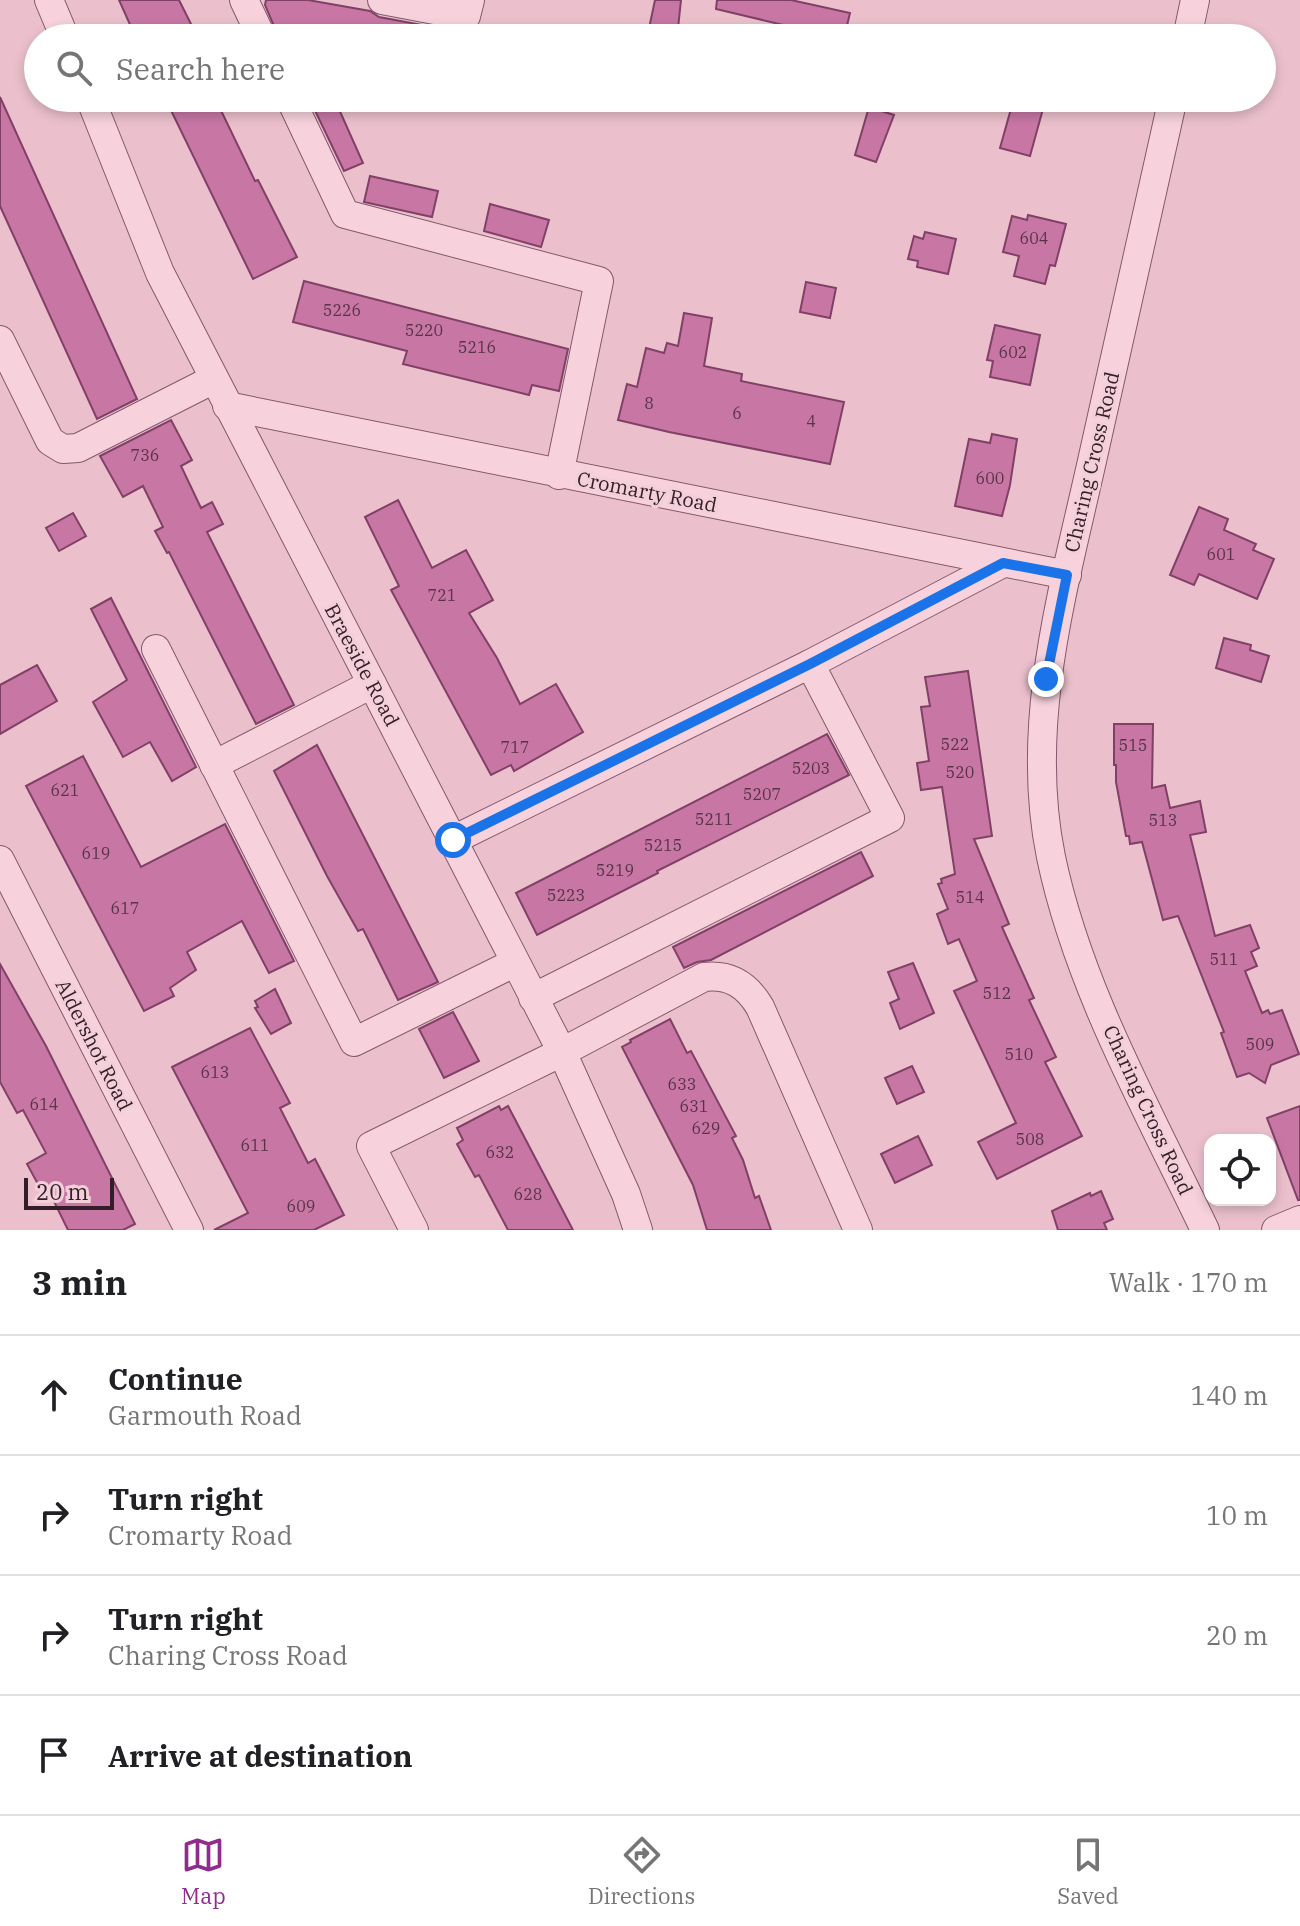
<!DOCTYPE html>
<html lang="en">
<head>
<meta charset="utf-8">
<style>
  :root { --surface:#fff; --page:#f6f6f6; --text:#202124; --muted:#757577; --line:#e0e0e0; --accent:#8f2c8e }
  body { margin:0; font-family:"IBM Plex Serif",serif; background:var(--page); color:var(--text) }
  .controls { position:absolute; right:24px; bottom:24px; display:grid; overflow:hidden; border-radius:16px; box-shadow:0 4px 12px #0003 }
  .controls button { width:72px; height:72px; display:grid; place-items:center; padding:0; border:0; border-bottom:2px solid var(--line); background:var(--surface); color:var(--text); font:40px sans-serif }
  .scale { position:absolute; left:24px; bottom:20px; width:90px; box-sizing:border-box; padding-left:8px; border:4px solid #331d28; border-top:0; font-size:22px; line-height:28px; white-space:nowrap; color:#331d28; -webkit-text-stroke:6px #f3cfd9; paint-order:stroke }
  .stop { position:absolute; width:24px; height:24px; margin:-18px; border:6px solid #1a73e8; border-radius:50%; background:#fff }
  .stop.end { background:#1a73e8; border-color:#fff; box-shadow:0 2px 8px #0008 }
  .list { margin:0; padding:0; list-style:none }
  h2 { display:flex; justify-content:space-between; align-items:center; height:104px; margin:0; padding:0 32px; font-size:34px }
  h2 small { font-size:26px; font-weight:400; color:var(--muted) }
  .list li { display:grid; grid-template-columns:52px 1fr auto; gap:24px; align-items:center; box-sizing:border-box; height:120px; padding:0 32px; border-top:2px solid var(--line) }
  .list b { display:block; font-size:30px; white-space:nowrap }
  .list p { margin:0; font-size:26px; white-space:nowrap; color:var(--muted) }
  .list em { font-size:26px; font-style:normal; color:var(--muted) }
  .icon { flex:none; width:44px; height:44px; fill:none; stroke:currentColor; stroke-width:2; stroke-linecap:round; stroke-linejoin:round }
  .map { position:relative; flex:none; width:1300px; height:1230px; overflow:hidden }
  .search { position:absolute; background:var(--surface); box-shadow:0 4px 12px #0003; left:24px; right:24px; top:24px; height:88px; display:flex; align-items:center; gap:20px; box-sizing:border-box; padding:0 28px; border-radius:44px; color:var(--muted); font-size:30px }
  .sheet { height:584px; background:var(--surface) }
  nav { display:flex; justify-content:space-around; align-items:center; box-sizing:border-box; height:112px; border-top:2px solid var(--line); background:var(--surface); font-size:22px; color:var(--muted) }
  nav a { display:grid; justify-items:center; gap:4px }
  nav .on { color:var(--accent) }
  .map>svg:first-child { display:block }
</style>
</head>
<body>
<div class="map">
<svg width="1300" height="1230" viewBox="0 0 1300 1230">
  <rect width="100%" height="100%" fill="#ebc0cc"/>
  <g fill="#c877a5" stroke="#814066" stroke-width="2">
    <polygon points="119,0 179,0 192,26 182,30 186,38 136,38"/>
    <polygon points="266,0 308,0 370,11 379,17 449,30 448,38 360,38 297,27 304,38 279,38 265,5"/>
    <polygon points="655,0 681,0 677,38 647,38"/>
    <polygon points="717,0 791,0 850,13 844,38 794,38 796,28 716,9"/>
    <polygon points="0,97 137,399 97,419 0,206"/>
    <polygon points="165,98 215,98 255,181 258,180 297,257 253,279"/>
    <polygon points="309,98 334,98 363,163 344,171"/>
    <polygon points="1014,98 1046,98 1030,156 1000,148"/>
    <polygon points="869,107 894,115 876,162 855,155"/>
    <polygon points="370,176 438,191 432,217 364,202"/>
    <polygon points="490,204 549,220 541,247 484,231"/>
    <polygon points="1028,215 1066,224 1055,266 1050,265 1045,284 1014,276 1019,256 1003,252 1012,216 1027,220"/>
    <polygon points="925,232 956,239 948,274 917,267 918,261 908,259 914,236 923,239"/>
    <polygon points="304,281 568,349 559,391 532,385 529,395 403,364 407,351 293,322"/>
    <polygon points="806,282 836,288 830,318 800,312"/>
    <polygon points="684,313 712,318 704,366 742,374 741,381 844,402 830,464 669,432 618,420 627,384 637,387 646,348 664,353 667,343 678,346"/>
    <polygon points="995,325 1040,335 1030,385 990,377 993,361 987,360"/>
    <polygon points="171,420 192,460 181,466 201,508 212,502 223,524 207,532 294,705 256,724 169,552 167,553 155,531 163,527 143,486 123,497 100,456"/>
    <polygon points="992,434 1017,439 1010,485 1002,516 955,506 969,439 990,443"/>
    <polygon points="398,500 432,568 466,550 493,600 469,613 497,658 520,704 556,684 583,732 514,771 511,765 491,775 391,590 399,586 365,517"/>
    <polygon points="1199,507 1228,519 1224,530 1256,544 1253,550 1274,559 1257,599 1199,574 1194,585 1170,575"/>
    <polygon points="73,513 86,536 59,551 46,528"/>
    <polygon points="111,598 196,767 172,781 150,742 123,757 93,702 127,680 91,609"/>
    <polygon points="1224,638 1251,645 1250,650 1269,656 1261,682 1216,668"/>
    <polygon points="37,665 57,701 0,734 0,685"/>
    <polygon points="968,671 992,836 974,839 1009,924 1002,927 1034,998 1029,1000 1056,1057 1045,1062 1082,1136 997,1179 978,1142 1016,1123 954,991 977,981 959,939 948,944 937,914 948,909 938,884 942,883 941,879 955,874 942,787 921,790 917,763 929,761 921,707 930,706 925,677"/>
    <polygon points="1114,724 1153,724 1152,788 1165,785 1170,808 1200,801 1206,832 1190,835 1215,936 1250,925 1259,948 1251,952 1257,966 1245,971 1262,1013 1268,1010 1270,1014 1282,1010 1299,1054 1271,1065 1265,1083 1249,1073 1237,1077 1221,1033 1224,1032 1178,916 1163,920 1142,842 1130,844 1129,836 1126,836 1116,782 1116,765 1114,765"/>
    <polygon points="827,734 849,775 657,871 658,873 537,935 516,893"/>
    <polygon points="317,745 438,982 398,1000 363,929 358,931 327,876 274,771"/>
    <polygon points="83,756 141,867 225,824 294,961 269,973 242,921 187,952 196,970 170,988 174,996 144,1011 26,786"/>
    <polygon points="861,852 873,876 711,960 697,962 684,968 673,947"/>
    <polygon points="913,963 934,1013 900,1029 890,1003 899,999 888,972"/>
    <polygon points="0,964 46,1046 135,1224 123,1230 68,1230 45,1183 39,1186 27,1164 46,1153 23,1110 17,1113 0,1082"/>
    <polygon points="275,989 291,1023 271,1034 255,1008 258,1007 255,1001"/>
    <polygon points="453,1012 479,1061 444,1078 419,1029"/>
    <polygon points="670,1019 687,1053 691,1051 736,1136 732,1138 743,1160 755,1198 759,1196 771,1230 707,1230 693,1185 622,1047 631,1042 630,1040"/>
    <polygon points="250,1028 290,1103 280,1108 308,1163 315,1159 344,1215 314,1230 214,1230 248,1213 172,1067"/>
    <polygon points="912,1066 924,1092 897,1104 885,1078"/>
    <polygon points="499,1106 501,1110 508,1106 573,1230 508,1230 479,1175 475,1177 457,1144 463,1140 457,1128"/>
    <polygon points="1300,1106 1300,1200 1298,1200 1267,1118"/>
    <polygon points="918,1136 932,1165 895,1183 881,1154"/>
    <polygon points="1101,1191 1113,1219 1104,1223 1107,1230 1058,1230 1052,1211 1090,1193 1091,1196"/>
  </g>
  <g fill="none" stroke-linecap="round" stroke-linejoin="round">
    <defs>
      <g id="minor">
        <polyline points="49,0 65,38"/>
        <polyline points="244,0 262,38"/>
        <polyline points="382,0 466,16 470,0"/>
        <polyline points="1187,38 1195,0"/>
        <polyline points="90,98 160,273 562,1052 626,1194 638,1230"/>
        <polyline points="290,98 345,214 599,281 559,475"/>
        <path d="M1173 98C1147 216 1121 334 1094 452 1065 584 1023 721 1051 857 1078 987 1148 1110 1205 1230"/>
        <polyline points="0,340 50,441 63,449 78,448 214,379"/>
        <polyline points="227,406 1067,575"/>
        <polyline points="156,649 354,1042 514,963"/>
        <polyline points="214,765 372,684"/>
        <polyline points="453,840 810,664 1003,563"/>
        <polyline points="0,860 189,1230"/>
        <polyline points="533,998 890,818 810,664"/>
        <path d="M414 1230 371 1146 562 1052 704 977C730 974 747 985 760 1007L858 1230"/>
        <polyline points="1276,1230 1300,1220"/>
      </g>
    </defs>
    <use href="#minor" stroke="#83596c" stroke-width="30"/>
    <use href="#minor" stroke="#f7d2dd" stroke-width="28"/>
  </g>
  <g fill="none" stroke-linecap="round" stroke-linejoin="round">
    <polyline stroke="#1a73e8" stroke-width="10" points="453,840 810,664 1003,563 1067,575 1046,679"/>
  </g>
  <g text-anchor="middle" stroke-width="6" stroke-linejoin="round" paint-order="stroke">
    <g font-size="16" fill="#583447">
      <text x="1034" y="244">604</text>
      <text x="342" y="316">5226</text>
      <text x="424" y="336">5220</text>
      <text x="477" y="353">5216</text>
      <text x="1013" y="358">602</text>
      <text x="649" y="409">8</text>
      <text x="737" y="419">6</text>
      <text x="811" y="427">4</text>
      <text x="145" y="461">736</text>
      <text x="990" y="484">600</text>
      <text x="1221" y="560">601</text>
      <text x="442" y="601">721</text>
      <text x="955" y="750">522</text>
      <text x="1133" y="751">515</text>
      <text x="515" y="753">717</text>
      <text x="811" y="774">5203</text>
      <text x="960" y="778">520</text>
      <text x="65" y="796">621</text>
      <text x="762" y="800">5207</text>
      <text x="714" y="825">5211</text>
      <text x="1163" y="826">513</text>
      <text x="663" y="851">5215</text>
      <text x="96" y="859">619</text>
      <text x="615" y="876">5219</text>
      <text x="566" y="901">5223</text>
      <text x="970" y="903">514</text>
      <text x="125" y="914">617</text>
      <text x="1224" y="965">511</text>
      <text x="997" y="999">512</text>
      <text x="1260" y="1050">509</text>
      <text x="1019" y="1060">510</text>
      <text x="215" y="1078">613</text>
      <text x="682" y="1090">633</text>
      <text x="44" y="1110">614</text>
      <text x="694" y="1112">631</text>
      <text x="706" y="1134">629</text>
      <text x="1030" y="1145">508</text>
      <text x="255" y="1151">611</text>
      <text x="500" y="1158">632</text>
      <text x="528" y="1200">628</text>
      <text x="301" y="1212">609</text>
    </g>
    <g font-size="20" fill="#331d28" stroke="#f3cfd9">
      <text transform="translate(1092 462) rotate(-77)" y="7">Charing Cross Road</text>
      <text transform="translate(647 492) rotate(11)" y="7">Cromarty Road</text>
      <text transform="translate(362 665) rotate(62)" y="7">Braeside Road</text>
      <text transform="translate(94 1045) rotate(63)" y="7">Aldershot Road</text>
      <text transform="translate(1148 1110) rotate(65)" y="7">Charing Cross Road</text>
    </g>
  </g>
</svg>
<div class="controls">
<button><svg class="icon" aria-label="locate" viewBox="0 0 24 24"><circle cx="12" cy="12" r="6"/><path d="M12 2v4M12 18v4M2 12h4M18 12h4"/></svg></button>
</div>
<div class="scale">20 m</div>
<div class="stop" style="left:453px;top:840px"></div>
<div class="stop end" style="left:1046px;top:679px"></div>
<div class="search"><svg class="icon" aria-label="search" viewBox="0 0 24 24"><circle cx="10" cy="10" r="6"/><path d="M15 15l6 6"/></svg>Search here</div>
</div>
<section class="sheet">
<h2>3 min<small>Walk · 170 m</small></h2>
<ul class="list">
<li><svg class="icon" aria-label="ahead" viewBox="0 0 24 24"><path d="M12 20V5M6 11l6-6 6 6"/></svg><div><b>Continue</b><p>Garmouth Road</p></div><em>140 m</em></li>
<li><svg class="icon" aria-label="right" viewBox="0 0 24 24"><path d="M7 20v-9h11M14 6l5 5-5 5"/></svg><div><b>Turn right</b><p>Cromarty Road</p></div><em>10 m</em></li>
<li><svg class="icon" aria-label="right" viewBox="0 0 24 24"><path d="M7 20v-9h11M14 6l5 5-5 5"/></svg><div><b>Turn right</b><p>Charing Cross Road</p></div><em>20 m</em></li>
<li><svg class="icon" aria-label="arrive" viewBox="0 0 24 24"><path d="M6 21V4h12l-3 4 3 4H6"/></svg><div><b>Arrive at destination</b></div></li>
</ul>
</section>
<nav>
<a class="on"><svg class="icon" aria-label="map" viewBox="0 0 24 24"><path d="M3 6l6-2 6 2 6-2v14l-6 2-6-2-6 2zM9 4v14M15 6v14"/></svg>Map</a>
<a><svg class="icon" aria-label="directions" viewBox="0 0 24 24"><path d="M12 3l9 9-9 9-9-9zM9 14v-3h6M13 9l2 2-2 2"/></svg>Directions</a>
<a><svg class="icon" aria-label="saved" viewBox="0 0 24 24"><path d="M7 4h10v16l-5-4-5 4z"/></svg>Saved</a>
</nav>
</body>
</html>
